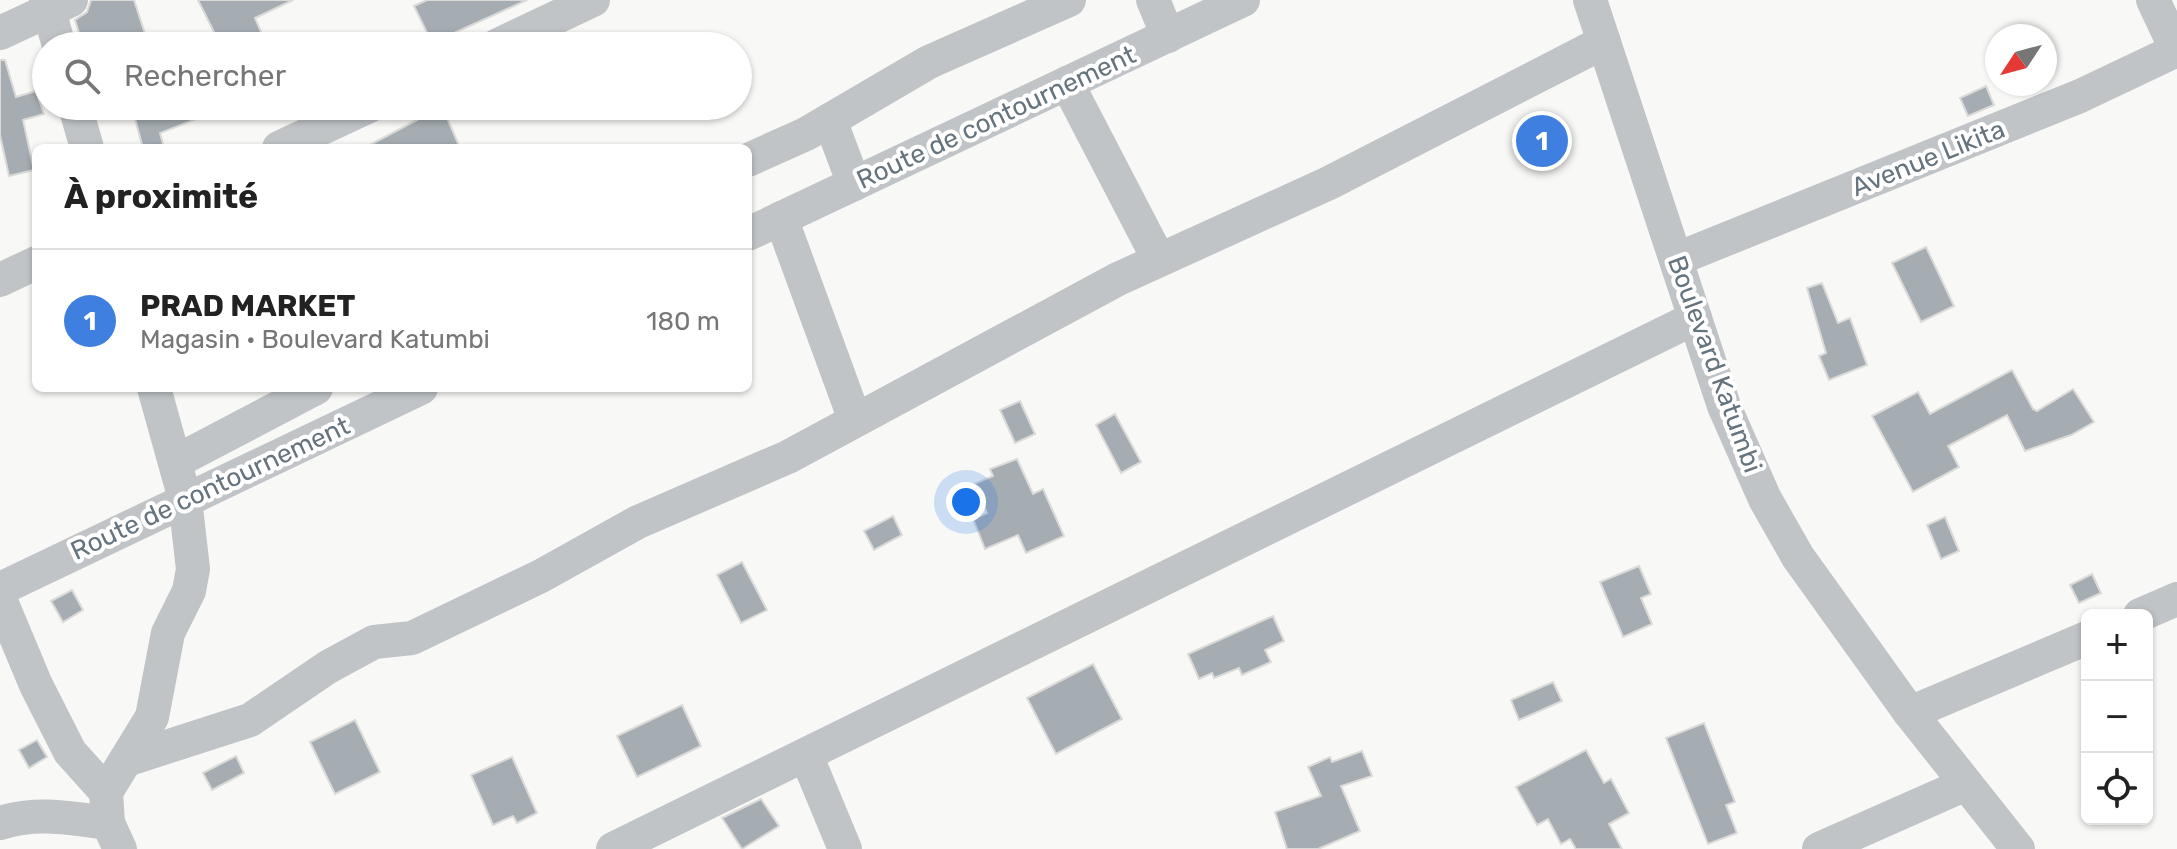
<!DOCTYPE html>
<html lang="fr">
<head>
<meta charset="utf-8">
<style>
  :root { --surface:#fff; --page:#f6f6f6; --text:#222; --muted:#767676; --line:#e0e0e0; --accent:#d5593a }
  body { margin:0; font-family:Rubik,sans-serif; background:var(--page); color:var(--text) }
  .controls { position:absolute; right:24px; bottom:24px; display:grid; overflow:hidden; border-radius:12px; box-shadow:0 2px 6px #0004 }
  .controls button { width:72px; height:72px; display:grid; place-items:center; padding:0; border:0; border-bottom:2px solid var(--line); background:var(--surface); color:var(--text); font:40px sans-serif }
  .compass { position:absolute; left:1985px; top:24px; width:72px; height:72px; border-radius:50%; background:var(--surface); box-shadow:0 2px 6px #0004; rotate:234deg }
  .you { position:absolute; left:966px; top:502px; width:28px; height:28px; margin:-20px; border:6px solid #fff; border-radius:50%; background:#1a73e8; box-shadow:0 0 0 12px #1a73e833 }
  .badge { display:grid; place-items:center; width:52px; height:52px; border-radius:50%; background:var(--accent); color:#fff; font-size:26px; font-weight:700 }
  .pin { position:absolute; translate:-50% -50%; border:4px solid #fff; box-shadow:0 2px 8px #0006 }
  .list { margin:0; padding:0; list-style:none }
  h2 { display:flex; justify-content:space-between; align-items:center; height:104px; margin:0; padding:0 32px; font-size:34px }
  h2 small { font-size:26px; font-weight:400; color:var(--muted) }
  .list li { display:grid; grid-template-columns:52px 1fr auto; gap:24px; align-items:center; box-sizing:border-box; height:144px; padding:0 32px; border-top:2px solid var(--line) }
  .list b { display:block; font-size:30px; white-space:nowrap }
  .list p { margin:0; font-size:26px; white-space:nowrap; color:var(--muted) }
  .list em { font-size:26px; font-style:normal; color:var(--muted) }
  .icon { flex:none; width:44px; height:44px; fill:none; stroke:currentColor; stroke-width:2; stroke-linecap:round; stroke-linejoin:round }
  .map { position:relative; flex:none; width:2177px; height:849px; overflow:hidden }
  .search { position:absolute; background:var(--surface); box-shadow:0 2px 6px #0004; left:32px; top:32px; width:720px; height:88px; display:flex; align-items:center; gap:20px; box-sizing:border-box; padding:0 28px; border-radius:44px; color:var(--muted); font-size:30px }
  .panel { position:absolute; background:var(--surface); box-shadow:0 2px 6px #0004; left:32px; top:144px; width:720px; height:248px; border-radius:12px }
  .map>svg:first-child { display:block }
</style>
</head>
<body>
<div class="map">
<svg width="2177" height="849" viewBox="0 0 2177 849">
  <rect width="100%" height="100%" fill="#f8f8f6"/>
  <g fill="#a5adb2" stroke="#dadad8" stroke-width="2">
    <polygon points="91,0 134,0 149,46 83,46 75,20 87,12"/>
    <polygon points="198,0 293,0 255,18 267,46 221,46"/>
    <polygon points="427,0 527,0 432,43 414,6"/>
    <polygon points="0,60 5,60 16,97 36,91 44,114 23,120 34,170 9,176 0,135"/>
    <polygon points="1986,86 1994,105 1968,116 1960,98"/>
    <polygon points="179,106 221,106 222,109 160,133 164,148 143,148 135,119"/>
    <polygon points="442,106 460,148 364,148 417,120 416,117"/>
    <polygon points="1926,247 1954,306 1921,322 1892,263"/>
    <polygon points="1822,283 1838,323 1850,318 1867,365 1829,380 1819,356 1826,353 1807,288"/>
    <polygon points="2012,370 2033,409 2037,411 2073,389 2094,422 2071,435 2025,451 2007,415 1948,446 1959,467 1913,492 1872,416 1918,392 1930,414"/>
    <polygon points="1020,401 1035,434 1015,443 1000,410"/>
    <polygon points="1115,414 1141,462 1121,473 1096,425"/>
    <polygon points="1017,459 1033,494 1043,489 1064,536 1026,553 1018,535 985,549 973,519 987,513 974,484 993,476 990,469"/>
    <polygon points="893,516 902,535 874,550 864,531"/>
    <polygon points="1945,517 1959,551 1941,559 1927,525"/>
    <polygon points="742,562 767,610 741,623 717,575"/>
    <polygon points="1639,566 1651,594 1641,598 1652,624 1623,637 1600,582"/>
    <polygon points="2092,574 2101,593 2079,603 2070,585"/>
    <polygon points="72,590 83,610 63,622 51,601"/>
    <polygon points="1273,616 1284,641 1265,650 1271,662 1242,675 1239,668 1214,678 1212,673 1199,679 1188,654"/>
    <polygon points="1093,664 1122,719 1056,754 1027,698"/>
    <polygon points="1553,682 1562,701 1519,720 1511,700"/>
    <polygon points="682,705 701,746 637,777 617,736"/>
    <polygon points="355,720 380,772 335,794 310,742"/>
    <polygon points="1704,723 1735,802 1726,805 1737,833 1708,844 1666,738"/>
    <polygon points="37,740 47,757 29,768 19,750"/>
    <polygon points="1586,750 1604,783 1611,779 1629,813 1609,824 1622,849 1576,849 1570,839 1561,844 1548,819 1537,825 1516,787"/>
    <polygon points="1362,751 1372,776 1341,786 1360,831 1318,849 1287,849 1275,812 1321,796 1308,767 1330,757 1332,762"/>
    <polygon points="236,756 244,773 212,790 203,773"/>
    <polygon points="512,757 537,813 517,823 513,816 493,825 471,775"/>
    <polygon points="761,799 779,826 742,849 722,818"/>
  </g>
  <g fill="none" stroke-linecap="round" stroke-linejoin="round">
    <g stroke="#c0c4c7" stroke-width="34">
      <polyline points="46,0 59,46"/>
      <polyline points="1153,0 1168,36"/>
      <polyline points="1590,0 1724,406 1765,499 1798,557 1910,713 2018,849"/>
      <polyline points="2153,0 2177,51"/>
      <polyline points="0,33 71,0"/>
      <polyline points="496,46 593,0"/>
      <polyline points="1067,83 1159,260"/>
      <polyline points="75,106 87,148"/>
      <polyline points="830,120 854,184"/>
      <polyline points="279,148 369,106"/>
      <polyline points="748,160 806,134 929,62 1069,0"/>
      <polyline points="781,218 855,420"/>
      <polyline points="748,234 1243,0"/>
      <polyline points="1677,259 2080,96 2177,50"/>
      <polyline points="0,280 36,263"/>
      <polyline points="175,462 316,388"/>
      <polyline points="0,589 421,388"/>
      <polyline points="0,599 36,685 70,752 106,792"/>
      <polyline points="2140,615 2177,599"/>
      <polyline points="1910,713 2087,638"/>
      <polyline points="806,755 845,849"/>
      <polyline points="126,760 250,720 328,667 374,642 412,638 541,576 638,522 788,457 1118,279 1329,183 1604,42"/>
      <path d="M0 823C36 811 71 818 108 823"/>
      <polyline points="120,849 108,823 106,792 152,717 168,633 189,591 193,569 185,499 154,388"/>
      <polyline points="613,849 1695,318"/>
      <polyline points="1819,849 1966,784"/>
    </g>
  </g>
  <g text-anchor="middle" stroke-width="8" stroke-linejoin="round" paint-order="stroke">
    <g font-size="26" fill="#66747e" stroke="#fff">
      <text transform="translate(996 117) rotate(-25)" y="9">Route de contournement</text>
      <text transform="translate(1928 158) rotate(-22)" y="9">Avenue Likita</text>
      <text transform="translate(1715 364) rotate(70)" y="9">Boulevard Katumbi</text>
      <text transform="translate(210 488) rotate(-25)" y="9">Route de contournement</text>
    </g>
  </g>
</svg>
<div class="controls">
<button>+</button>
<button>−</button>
<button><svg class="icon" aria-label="locate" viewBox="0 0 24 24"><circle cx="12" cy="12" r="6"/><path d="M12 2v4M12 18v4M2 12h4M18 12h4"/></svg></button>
</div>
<svg class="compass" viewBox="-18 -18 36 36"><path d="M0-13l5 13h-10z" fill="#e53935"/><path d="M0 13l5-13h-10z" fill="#767676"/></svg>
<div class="you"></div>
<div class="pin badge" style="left:1542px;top:141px;background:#3f7fe0">1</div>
<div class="search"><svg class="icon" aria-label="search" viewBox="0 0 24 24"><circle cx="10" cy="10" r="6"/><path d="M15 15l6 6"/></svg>Rechercher</div>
<section class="panel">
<h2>À proximité<small></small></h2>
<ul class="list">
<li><span class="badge" style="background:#3f7fe0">1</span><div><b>PRAD MARKET</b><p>Magasin · Boulevard Katumbi</p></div><em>180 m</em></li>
</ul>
</section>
</div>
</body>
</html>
